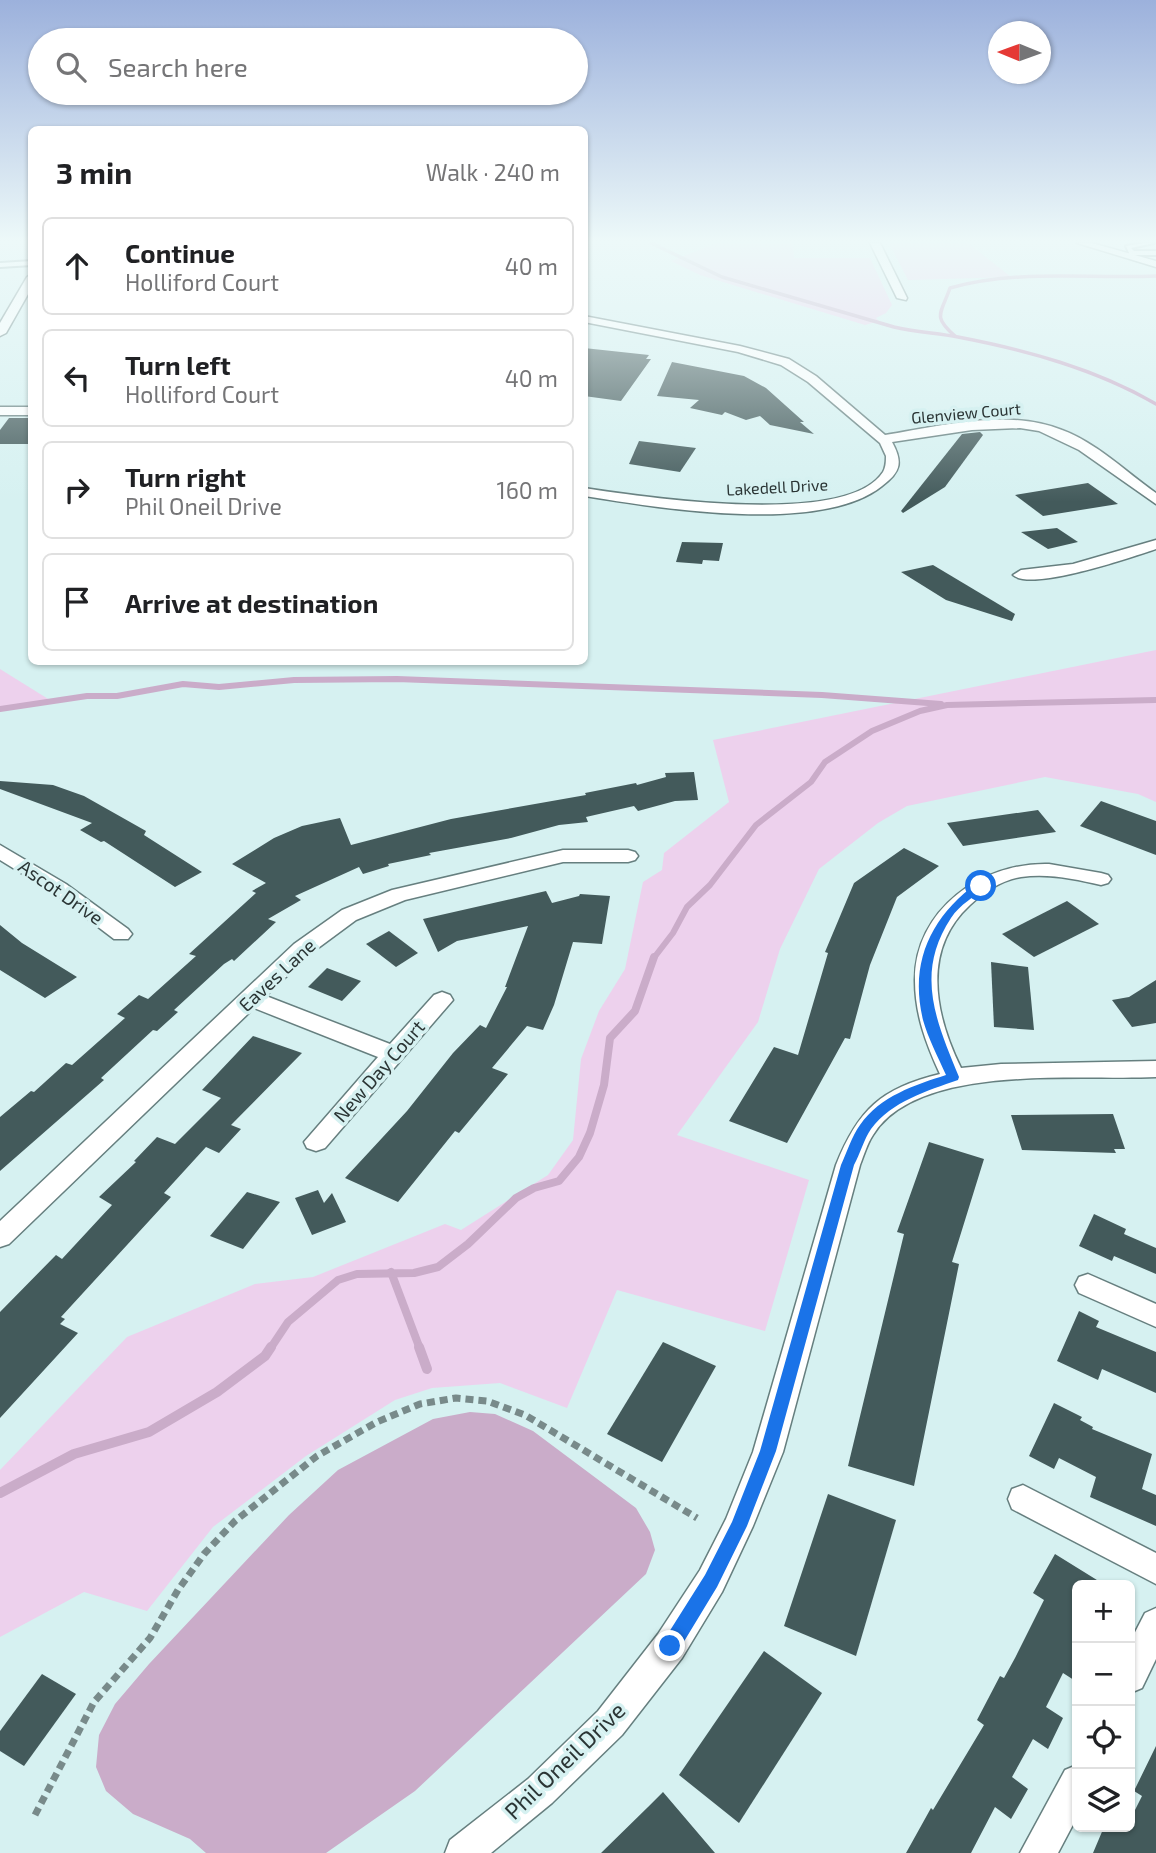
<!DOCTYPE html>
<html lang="en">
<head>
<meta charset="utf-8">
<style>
  :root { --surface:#fff; --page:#f6f6f6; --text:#202124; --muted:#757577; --line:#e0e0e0 }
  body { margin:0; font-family:"Exo 2",sans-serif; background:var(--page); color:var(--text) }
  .controls { position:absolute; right:21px; bottom:21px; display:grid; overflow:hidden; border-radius:10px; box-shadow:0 2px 5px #0004 }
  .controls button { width:63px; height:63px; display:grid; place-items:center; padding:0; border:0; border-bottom:2px solid var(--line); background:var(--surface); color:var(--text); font:35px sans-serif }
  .compass { position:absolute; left:988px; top:21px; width:63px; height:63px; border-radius:50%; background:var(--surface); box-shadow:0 2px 5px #0004; rotate:271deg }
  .stop { position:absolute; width:21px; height:21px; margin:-16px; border:5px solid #1a73e8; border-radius:50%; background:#fff }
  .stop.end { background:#1a73e8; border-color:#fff; box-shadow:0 2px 7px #0008 }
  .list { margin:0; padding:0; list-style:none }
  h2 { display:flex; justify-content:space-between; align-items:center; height:91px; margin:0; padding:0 28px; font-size:30px }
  h2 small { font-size:23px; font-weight:400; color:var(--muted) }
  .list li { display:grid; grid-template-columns:46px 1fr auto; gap:21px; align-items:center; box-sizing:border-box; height:98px; margin:0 14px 14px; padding:0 14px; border:2px solid var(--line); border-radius:10px }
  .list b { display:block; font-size:26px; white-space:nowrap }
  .list p { margin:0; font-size:23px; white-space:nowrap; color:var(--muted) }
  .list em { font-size:23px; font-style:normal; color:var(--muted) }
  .icon { flex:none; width:38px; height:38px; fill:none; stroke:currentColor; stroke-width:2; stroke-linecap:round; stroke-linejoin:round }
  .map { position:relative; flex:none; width:1156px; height:1853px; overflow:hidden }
  .search { position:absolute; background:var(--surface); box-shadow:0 2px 5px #0004; left:28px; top:28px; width:560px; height:77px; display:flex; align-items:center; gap:18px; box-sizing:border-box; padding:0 24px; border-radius:38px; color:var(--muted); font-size:26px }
  .panel { position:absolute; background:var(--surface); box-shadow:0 2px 5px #0004; left:28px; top:126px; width:560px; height:539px; border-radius:10px }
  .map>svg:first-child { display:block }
</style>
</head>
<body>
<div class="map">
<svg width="1156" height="1853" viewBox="0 0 1156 1853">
  <rect width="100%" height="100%" fill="#d6f1f1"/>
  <g fill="#edd1ed">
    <polygon points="717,243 793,244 794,258 870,258 892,305 886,313 876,318 879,321 865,325 700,275 671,261"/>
    <polygon points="889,243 968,243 1011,277 908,280"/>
    <polygon points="1156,650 1156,802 1138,794 1045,777 907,806 878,823 819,869 780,949 758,1022 677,1135 809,1180 765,1331 617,1290 567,1408 500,1383 432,1388 395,1400 306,1456 213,1527 147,1611 84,1592 0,1637 0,1470 127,1337 255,1284 313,1277 445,1224 461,1230 548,1175 573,1140 581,1059 599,1011 625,969 643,882 662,870 664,853 729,802 713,740"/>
    <polygon points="0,669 53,702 0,709"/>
  </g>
  <polygon fill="#caacc9" points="470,1412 495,1414 533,1431 636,1508 650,1532 655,1550 646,1574 415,1791 326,1853 206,1853 190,1839 133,1814 106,1791 96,1767 99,1735 115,1704 149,1664 289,1515 338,1470 433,1419"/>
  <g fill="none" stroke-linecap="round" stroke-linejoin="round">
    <g stroke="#caacc9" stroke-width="3.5">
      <path d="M651 243 722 277 894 327C915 332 936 333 958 337 1026 350 1096 369 1156 404"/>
      <path d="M955 336C932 316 941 314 950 288 1018 269 1086 279 1156 276"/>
    </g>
    <g stroke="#caacc9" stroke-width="6">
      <polyline points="0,709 87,696 117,696 183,684 219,687 294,680 397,679 822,695 941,704"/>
      <polyline points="653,959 673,933 687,907 710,885 756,825 811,782 825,762 872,731 920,711 947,705 1156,700"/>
    </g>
    <g stroke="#caacc9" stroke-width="8">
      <polyline points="391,1272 420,1349"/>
      <polyline points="270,1349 288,1322 338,1280 357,1274 414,1273 438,1267 468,1244 516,1198 534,1188 559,1181 579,1157 590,1133 604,1085 610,1038 635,1011 654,957"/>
    </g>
    <g stroke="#caacc9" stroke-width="10">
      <polyline points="419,1347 427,1369"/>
      <polyline points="0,1493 74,1454 149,1432 217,1392 265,1356 271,1347"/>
    </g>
  </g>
  <g fill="#435a5b">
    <polygon points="584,348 649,355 646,359 651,359 621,401 584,396"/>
    <polygon points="672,362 744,376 766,388 804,422 800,422 814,434 770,425 760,416 746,420 725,412 722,415 690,408 699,400 657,396"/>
    <polygon points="9,418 32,418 32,444 0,444 0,430"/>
    <polygon points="980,432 983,435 945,487 903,513 901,511 962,434"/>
    <polygon points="639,441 696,448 680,472 629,464"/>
    <polygon points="1088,483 1118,504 1043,516 1015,495"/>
    <polygon points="1057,528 1078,542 1048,549 1021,532"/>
    <polygon points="682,542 723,543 719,561 703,560 702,564 676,562"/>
    <polygon points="933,565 1015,614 1012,621 946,600 901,572"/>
    <polygon points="694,772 698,800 675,801 638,811 634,806 586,817 588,822 559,825 511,838 429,853 431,855 388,864 389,866 363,874 359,867 295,896 301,900 268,919 276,922 234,961 232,959 224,964 174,1010 178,1012 157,1031 153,1030 101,1078 104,1080 0,1171 0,1117 31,1091 34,1092 66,1063 72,1065 125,1018 117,1014 139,995 148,999 196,956 189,954 256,893 252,891 266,883 232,864 274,838 302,826 340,818 351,845 451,819 586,795 585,793 636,783 637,785 666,777 665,773"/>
    <polygon points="0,781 53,785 84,796 146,831 144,835 202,872 175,887 104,841 101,842 80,830 92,823 0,789"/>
    <polygon points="1101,801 1156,821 1156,855 1080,826"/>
    <polygon points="1038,810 1056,832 963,846 947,823"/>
    <polygon points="904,848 939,866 897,897 870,965 850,1039 845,1038 787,1143 729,1121 774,1047 798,1055 828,953 825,952 854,883"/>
    <polygon points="546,891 552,903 579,896 580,894 610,896 602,944 573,942 554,1005 543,1030 527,1026 492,1068 508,1074 459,1133 455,1131 398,1202 345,1178 407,1111 453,1053 480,1025 486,1028 507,987 505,987 528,926 457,941 438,952 423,919"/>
    <polygon points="1067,901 1099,924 1034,957 1002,934"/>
    <polygon points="0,925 22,943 77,977 45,998 0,970"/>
    <polygon points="389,931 418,953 396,967 366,944"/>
    <polygon points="991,962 1028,967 1034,1030 994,1027"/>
    <polygon points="327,968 361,981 342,1001 308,987"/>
    <polygon points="1156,980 1156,1023 1132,1027 1112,1000 1129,997"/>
    <polygon points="253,1036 302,1053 231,1125 241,1129 219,1153 206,1147 164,1193 171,1197 61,1317 65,1319 60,1324 78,1333 0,1418 0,1312 56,1255 62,1259 112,1205 99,1197 136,1162 134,1161 157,1137 175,1144 221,1098 202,1090"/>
    <polygon points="1113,1114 1125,1149 1114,1149 1116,1153 1022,1150 1011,1115"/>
    <polygon points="929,1142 984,1159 952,1262 959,1264 914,1486 848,1466 904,1234 897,1232"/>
    <polygon points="318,1190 324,1203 332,1193 346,1222 312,1235 295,1198"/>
    <polygon points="247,1192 280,1202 243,1249 210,1236"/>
    <polygon points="1094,1214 1126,1229 1124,1234 1156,1248 1156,1274 1114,1256 1112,1261 1079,1246"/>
    <polygon points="1079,1311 1099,1321 1096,1327 1156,1352 1156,1393 1102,1369 1098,1380 1057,1361"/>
    <polygon points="663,1342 716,1366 662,1462 607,1434"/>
    <polygon points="1054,1403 1082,1417 1080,1420 1093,1427 1092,1429 1152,1454 1142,1489 1156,1495 1156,1526 1090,1497 1096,1477 1059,1458 1054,1469 1029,1456"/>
    <polygon points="828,1494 896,1520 856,1656 784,1626"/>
    <polygon points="1055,1554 1105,1585 1077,1585 1077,1682 1063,1673 1046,1707 1063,1718 1048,1749 1033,1739 1012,1777 1028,1789 1011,1819 995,1807 971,1853 906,1853 931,1808 933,1810 984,1725 977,1720 1000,1676 1004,1678 1015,1658 1044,1600 1033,1593"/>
    <polygon points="764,1651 822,1693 739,1823 679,1775"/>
    <polygon points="42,1674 76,1694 24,1766 0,1751 0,1731"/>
    <polygon points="1156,1746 1156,1853 1093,1853 1104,1827 1130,1827 1130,1820 1142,1796 1134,1791"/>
    <polygon points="663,1792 715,1853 601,1853 648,1807"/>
  </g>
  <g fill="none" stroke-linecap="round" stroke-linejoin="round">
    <defs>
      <g id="service">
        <polygon points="1145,243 1154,243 1131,248 1134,251 1156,251 1156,255 1133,255 1126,257 1129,253 1126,246"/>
        <polygon points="32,261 32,265 0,267 0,263"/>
      </g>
      <g id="minor">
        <polygon points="870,243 880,243 907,298 906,300 897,298"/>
        <polygon points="1077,243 1092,243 1156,261 1156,267"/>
        <polygon points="32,274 32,287 6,333 0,336 0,323 27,277"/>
        <path d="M584 316 740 346 789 359 816 376 885 435C942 426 1007 408 1062 430 1097 443 1126 472 1156 493V504L1079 450 1039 431 1020 428 972 430 892 442C903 462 901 472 882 486 821 535 659 508 584 496V488C643 497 847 528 883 472 886 467 886 461 886 456L880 443 808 382 781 365 738 352 584 322Z"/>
        <rect x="0" y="407" width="32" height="8"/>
        <path d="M1156 540V549C1132 557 1031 592 1013 575L1021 570 1073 564Z"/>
        <polygon points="0,845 66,884 128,929 132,934 128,939 114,939 52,892 0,860"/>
        <polygon points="563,850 628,850 635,852 638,856 635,860 628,862 563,862 405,900 356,920 310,954 266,996 390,1044 434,995 442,992 450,995 453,1000 325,1148 316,1151 307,1148 304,1142 378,1057 254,1008 9,1244 0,1247 0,1221 294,944 342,910 392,890"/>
        <path d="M1049 864 1101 873 1108 875 1111 879 1108 883 1101 885C1075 879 1048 873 1021 877 1002 880 984 892 970 905 921 950 935 1015 961 1068L1001 1064 1156 1061V1077C1080 1081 918 1062 873 1135 867 1144 864 1155 860 1165L783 1452 753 1526 722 1592 682 1658 622 1735 552 1803 491 1853H445L450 1840 528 1779 598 1711 658 1634 700 1570 726 1519 753 1452 836 1165C858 1110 881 1088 940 1074 926 1044 915 1014 915 981 914 910 982 862 1049 864Z"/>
        <polygon points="1088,1274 1156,1304 1156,1327 1079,1293 1075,1285 1079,1277"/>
        <polygon points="1023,1485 1156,1553 1156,1584 1012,1509 1008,1499 1012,1489"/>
        <polygon points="1156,1608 1156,1659 1142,1688 1130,1693 1130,1642 1145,1613"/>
        <polygon points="1077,1765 1077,1817 1058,1853 1020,1853 1065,1770"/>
      </g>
    </defs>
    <use href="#service" stroke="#667f7f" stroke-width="4"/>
    <use href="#minor" stroke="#667f7f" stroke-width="3"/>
    <polyline stroke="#788a8a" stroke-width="7" stroke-dasharray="8 5" stroke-linecap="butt" points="35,1815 94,1702 150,1638 178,1590 204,1554 235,1521 317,1456 377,1422 420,1404 456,1398 487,1401 525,1415 697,1518"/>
    <use href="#service" fill="#fff" fill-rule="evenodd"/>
    <use href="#minor" fill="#fff" fill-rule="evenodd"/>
  </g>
  <linearGradient id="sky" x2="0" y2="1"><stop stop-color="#9cb1dc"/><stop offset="0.48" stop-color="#edf9f9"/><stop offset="1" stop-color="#edf9f9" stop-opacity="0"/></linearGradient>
  <rect width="1156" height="502" fill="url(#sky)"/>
  <path fill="#1a73e8" d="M977 883 986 886C975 897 960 904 951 918 914 974 937 1023 959 1077L958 1080C927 1091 892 1101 871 1129 864 1139 860 1154 854 1165L776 1451 747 1526 717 1587 677 1653 670 1655 664 1653 661 1646 664 1640 705 1575 732 1522 760 1451 841 1165C847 1152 852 1136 860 1125 880 1096 915 1085 946 1075 938 1057 928 1038 923 1020 909 962 931 917 977 883Z"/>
  <g text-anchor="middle" stroke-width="7" stroke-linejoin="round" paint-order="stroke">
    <g font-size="16" fill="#2b3535" stroke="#d6f1f1">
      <text transform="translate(966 413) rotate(-5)" y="6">Glenview Court</text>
      <text transform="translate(777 487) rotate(-3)" y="6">Lakedell Drive</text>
    </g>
    <g font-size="19" fill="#2b3535" stroke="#d6f1f1">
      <text transform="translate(61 892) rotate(35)" y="7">Ascot Drive</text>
      <text transform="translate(277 975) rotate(-43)" y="7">Eaves Lane</text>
      <text transform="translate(379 1071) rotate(-49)" y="7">New Day Court</text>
    </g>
    <g font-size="23" fill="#2b3535" stroke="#d6f1f1">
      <text transform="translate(565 1761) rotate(-44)" y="8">Phil Oneil Drive</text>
    </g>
  </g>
</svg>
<div class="controls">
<button>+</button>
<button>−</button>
<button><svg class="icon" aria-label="locate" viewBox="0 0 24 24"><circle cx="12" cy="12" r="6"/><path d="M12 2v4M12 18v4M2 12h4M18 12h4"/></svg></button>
<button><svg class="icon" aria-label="layers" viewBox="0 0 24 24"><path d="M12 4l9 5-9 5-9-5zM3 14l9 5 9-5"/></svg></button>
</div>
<svg class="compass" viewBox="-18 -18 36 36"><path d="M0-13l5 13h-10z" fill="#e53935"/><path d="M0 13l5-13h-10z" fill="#757577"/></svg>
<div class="stop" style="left:981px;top:886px"></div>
<div class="stop end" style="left:670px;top:1646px"></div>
<div class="search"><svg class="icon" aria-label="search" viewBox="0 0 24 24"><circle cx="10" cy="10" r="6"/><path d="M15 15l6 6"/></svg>Search here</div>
<section class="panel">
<h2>3 min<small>Walk · 240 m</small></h2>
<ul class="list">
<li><svg class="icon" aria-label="ahead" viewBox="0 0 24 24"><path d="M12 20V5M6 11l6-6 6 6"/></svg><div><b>Continue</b><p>Holliford Court</p></div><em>40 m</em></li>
<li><svg class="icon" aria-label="left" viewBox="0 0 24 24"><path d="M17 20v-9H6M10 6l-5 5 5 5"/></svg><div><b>Turn left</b><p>Holliford Court</p></div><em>40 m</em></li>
<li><svg class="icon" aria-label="right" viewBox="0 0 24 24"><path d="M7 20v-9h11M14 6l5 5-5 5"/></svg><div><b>Turn right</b><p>Phil Oneil Drive</p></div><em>160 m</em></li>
<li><svg class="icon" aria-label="arrive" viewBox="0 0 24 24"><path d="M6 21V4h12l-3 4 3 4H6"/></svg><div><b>Arrive at destination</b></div></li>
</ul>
</section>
</div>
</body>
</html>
